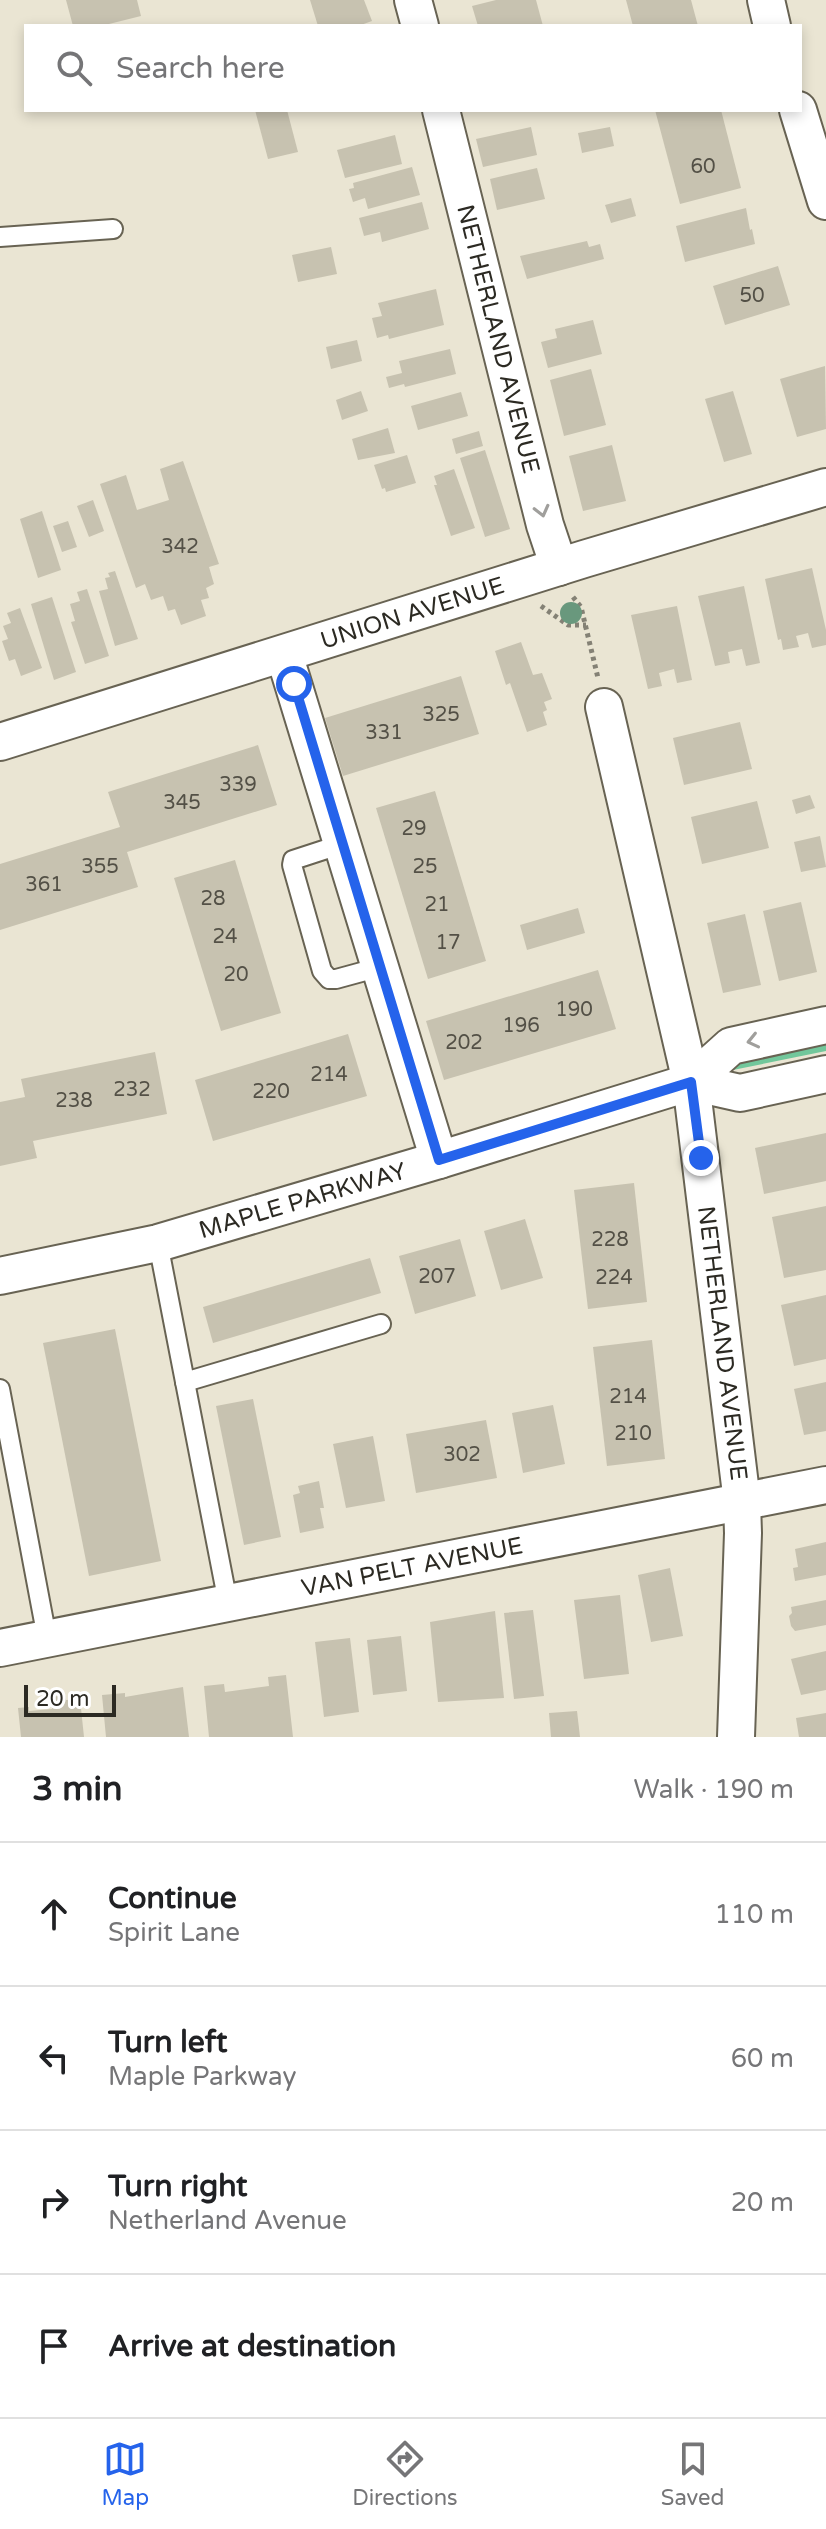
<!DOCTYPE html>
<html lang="en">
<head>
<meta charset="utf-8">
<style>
  :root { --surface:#fff; --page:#f2f2f2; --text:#202124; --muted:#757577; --line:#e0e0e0; --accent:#2563eb }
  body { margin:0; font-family:"Varela Round",sans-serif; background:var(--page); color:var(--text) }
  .scale { position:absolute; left:24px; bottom:20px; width:92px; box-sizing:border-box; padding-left:8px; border:4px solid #2c2a23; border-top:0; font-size:22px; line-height:28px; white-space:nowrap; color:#2c2a23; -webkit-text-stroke:6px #fff; paint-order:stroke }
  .stop { position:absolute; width:24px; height:24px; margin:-18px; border:6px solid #2563eb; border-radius:50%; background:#fff }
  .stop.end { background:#2563eb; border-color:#fff; box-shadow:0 2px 8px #0008 }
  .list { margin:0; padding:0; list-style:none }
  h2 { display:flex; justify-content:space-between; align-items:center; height:104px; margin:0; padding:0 32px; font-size:34px }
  h2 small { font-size:26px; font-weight:400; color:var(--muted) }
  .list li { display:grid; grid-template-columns:52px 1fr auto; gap:24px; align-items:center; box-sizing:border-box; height:144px; padding:0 32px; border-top:2px solid var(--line) }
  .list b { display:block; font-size:30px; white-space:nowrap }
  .list p { margin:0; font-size:26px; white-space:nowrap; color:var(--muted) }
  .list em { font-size:26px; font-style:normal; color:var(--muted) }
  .icon { flex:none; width:44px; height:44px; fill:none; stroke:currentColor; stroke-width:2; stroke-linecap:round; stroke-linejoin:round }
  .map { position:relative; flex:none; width:826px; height:1737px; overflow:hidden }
  .search { position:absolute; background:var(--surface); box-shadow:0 4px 12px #0003; left:24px; right:24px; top:24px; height:88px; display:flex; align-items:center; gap:20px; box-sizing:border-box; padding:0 28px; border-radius:0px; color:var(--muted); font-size:30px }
  .sheet { height:680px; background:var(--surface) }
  nav { display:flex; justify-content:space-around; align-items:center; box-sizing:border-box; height:112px; border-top:2px solid var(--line); background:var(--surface); font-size:22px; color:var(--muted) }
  nav a { display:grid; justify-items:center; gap:4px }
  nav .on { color:var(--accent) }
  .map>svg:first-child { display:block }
</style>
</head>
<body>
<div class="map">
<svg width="826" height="1737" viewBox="0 0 826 1737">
  <rect width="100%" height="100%" fill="#eae5d3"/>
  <polygon fill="#72c79b" points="826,1044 826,1051 728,1071 730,1064"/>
  <g fill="#c7c2b0">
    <polygon points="66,0 137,0 141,16 101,26 73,26"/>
    <polygon points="310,0 364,0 372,21 358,26 318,26"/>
    <polygon points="496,0 536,0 543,26 478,26 472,6"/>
    <polygon points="626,0 691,0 698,26 633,26"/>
    <polygon points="255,110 287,110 298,152 268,159"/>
    <polygon points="655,110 721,110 741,188 680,204"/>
    <polygon points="531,127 537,155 483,167 476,139"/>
    <polygon points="610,127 614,146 582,153 578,133"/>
    <polygon points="395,135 402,164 345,178 337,150"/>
    <polygon points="412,167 420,195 368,209 365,198 353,202 349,189 354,188 353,183"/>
    <polygon points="537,168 545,199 497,210 490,179"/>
    <polygon points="631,198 636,216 611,223 605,205"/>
    <polygon points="422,202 429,229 382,242 380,232 364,236 359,218"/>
    <polygon points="746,208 750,230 752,229 755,244 685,262 676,226"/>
    <polygon points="587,241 589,247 600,244 604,259 527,279 520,256"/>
    <polygon points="331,247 337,274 298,282 292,255"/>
    <polygon points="778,266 790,305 725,325 713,286"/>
    <polygon points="436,289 444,325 389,339 388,335 377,338 372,318 382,316 378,303"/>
    <polygon points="593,320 602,354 548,368 541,342 557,338 555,329"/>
    <polygon points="357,340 362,361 331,369 326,347"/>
    <polygon points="450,349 456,374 405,387 404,384 389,388 386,377 402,373 399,361"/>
    <polygon points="825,366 826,429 797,437 780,379"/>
    <polygon points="591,369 606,425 564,436 550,380"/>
    <polygon points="361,391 368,411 342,420 336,400"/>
    <polygon points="733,391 752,454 724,462 705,399"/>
    <polygon points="461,392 468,416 418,430 411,406"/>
    <polygon points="388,428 395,453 358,460 352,439"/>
    <polygon points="479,431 483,446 456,454 452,439"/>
    <polygon points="612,445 626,501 583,511 569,456"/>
    <polygon points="485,450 510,529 485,537 460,458"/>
    <polygon points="407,455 416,483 386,492 385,488 382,489 374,465"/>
    <polygon points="183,461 219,564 209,567 214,584 206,588 209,598 201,600 206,616 181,625 175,609 168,611 163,596 151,600 145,584 136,588 100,484 126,475 137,510 169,500 160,469"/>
    <polygon points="454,469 475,528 451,536 434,485 437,485 434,476"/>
    <polygon points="93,500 104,531 89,537 77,506"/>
    <polygon points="42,511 61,570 38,578 20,519"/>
    <polygon points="68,521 77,547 62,552 53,526"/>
    <polygon points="812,568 826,630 826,645 812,648 808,633 796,636 799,647 783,650 781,639 778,640 765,579"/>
    <polygon points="115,571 138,639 115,646 99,591 108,589 105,578 110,577 108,573"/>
    <polygon points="744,586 760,663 746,666 742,649 728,652 730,663 715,666 698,596"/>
    <polygon points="87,589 109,656 85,664 71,622 75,621 70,604 80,601 77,592"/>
    <polygon points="52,597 76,672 54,680 31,604"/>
    <polygon points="677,606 692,680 677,683 674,669 659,673 662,686 648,689 631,615"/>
    <polygon points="20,608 42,668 21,676 15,659 9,661 2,641 8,639 3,626 11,623 7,613"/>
    <polygon points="521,642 533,675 542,673 552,699 544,702 547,710 543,712 547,725 527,732 510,683 506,685 495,651"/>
    <polygon points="461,676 479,734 343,776 325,718"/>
    <polygon points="740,722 752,769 684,785 673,738"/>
    <polygon points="258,745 277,805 127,852 138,887 0,930 0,864 120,827 108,792"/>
    <polygon points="435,791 486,961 428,979 376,808"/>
    <polygon points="810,795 815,808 796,814 792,800"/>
    <polygon points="757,801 769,848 702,864 691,817"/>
    <polygon points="820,836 826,867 801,872 794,842"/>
    <polygon points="235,860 281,1013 221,1031 174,878"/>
    <polygon points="801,902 817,972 779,981 763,911"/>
    <polygon points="578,908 585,933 527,950 520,925"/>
    <polygon points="745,914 761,985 723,993 707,923"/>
    <polygon points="598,970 616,1029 444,1080 426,1021"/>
    <polygon points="348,1034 367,1096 213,1141 195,1080"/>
    <polygon points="155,1052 167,1114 33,1141 37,1158 0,1166 0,1102 25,1097 21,1079"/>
    <polygon points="826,1133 826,1181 764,1194 755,1148"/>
    <polygon points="634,1183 647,1302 588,1309 574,1190"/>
    <polygon points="826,1206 826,1270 784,1278 772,1217"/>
    <polygon points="525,1219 543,1278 501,1290 484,1231"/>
    <polygon points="460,1239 476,1296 415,1314 399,1256"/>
    <polygon points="370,1258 381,1293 213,1343 203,1307"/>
    <polygon points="826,1295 826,1359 794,1366 781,1305"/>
    <polygon points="115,1329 161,1561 89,1576 43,1343"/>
    <polygon points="652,1340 665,1459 607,1466 593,1347"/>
    <polygon points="826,1382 826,1431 804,1435 794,1389"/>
    <polygon points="253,1399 281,1537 244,1545 216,1406"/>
    <polygon points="553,1405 565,1464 523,1473 512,1413"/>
    <polygon points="486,1420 497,1478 416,1493 406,1434"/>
    <polygon points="373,1436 385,1501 346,1508 333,1444"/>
    <polygon points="319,1481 324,1508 320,1508 324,1528 300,1533 293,1495 300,1493 298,1486"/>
    <polygon points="826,1542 826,1575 795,1581 793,1568 798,1567 795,1549"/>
    <polygon points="670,1568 683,1636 651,1642 638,1575"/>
    <polygon points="620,1595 629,1674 584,1679 574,1600"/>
    <polygon points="826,1600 826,1625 795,1631 791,1626 789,1616 792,1613 791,1607"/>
    <polygon points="533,1610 544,1696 514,1699 504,1613"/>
    <polygon points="495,1611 504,1698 438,1702 430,1622"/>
    <polygon points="401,1636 407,1691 373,1695 367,1640"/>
    <polygon points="350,1638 359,1712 324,1717 315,1642"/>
    <polygon points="826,1651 826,1690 801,1695 791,1659"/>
    <polygon points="286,1675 293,1737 209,1737 204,1686 224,1684 225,1692 269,1686 268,1677"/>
    <polygon points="183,1687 189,1737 106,1737 102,1695 125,1693 125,1697"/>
    <polygon points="65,1695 66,1700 80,1699 84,1737 21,1737 18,1708 29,1707 29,1711 52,1709 51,1697"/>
    <polygon points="577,1711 580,1737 551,1737 549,1713"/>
    <polygon points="826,1713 826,1737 799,1737 796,1718"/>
  </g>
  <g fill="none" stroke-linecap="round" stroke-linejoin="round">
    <defs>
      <g id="lane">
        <polyline points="0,237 113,229"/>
        <polyline points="342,844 293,860 292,865 322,971 329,979 336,979 380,967"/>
        <polyline points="158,1243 228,1603"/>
        <polyline points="185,1382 381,1324"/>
        <polyline points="0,1389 47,1638"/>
      </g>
      <g id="street">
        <polyline points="413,0 420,26"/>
        <polyline points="766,0 772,26"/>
        <path id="s1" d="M441 110 545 525 559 567"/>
        <polyline points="798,110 826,201"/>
        <polyline points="284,654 439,1160"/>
        <path id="s2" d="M604 707 691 1082 742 1502 743 1533 736 1737"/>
        <path id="s3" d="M0 742 584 559 826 487"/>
        <polyline points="691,1082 740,1093 826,1074"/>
        <path id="s4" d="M0 1276 158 1243 439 1160 691 1082 731 1046 826 1025"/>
        <path id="s5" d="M0 1648 826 1485"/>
      </g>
    </defs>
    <use href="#lane" stroke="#686353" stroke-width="22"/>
    <use href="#street" stroke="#686353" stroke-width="40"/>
    <g stroke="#848175" stroke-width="5" stroke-dasharray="4 4" stroke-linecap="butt">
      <polyline points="573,597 581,607 598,678"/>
      <polyline points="541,606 568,625 586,625"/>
    </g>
    <use href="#lane" stroke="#fff" stroke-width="18"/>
    <use href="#street" stroke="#fff" stroke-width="36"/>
  </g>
  <circle fill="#69987d" cx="571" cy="613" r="11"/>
  <defs><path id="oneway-chevron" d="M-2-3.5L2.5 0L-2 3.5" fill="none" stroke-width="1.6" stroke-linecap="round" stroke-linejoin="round" transform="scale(2)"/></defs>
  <g stroke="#a09f9c">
    <use href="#oneway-chevron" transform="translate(542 511) rotate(76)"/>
    <use href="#oneway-chevron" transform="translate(753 1041) rotate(167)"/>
  </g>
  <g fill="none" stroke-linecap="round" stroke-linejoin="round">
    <polyline stroke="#2563eb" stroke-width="10" points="294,684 439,1160 691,1082 701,1158"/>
  </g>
  <g text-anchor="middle" stroke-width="7" stroke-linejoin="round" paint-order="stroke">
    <g font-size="20" fill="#535046">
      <text x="703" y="173">60</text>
      <text x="752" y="302">50</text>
      <text x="180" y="553">342</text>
      <text x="441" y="721">325</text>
      <text x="384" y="739">331</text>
      <text x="238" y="791">339</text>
      <text x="182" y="809">345</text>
      <text x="414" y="835">29</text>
      <text x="100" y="873">355</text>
      <text x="425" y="873">25</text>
      <text x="44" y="891">361</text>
      <text x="213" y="905">28</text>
      <text x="437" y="911">21</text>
      <text x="225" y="943">24</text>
      <text x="448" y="949">17</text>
      <text x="236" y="981">20</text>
      <text x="574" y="1016">190</text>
      <text x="521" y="1032">196</text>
      <text x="464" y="1049">202</text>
      <text x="329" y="1081">214</text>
      <text x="132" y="1096">232</text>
      <text x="271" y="1098">220</text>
      <text x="74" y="1107">238</text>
      <text x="610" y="1246">228</text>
      <text x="437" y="1283">207</text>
      <text x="614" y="1284">224</text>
      <text x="628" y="1403">214</text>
      <text x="633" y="1440">210</text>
      <text x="462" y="1461">302</text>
    </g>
    <g font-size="24" fill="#2c2a23" stroke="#fff">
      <text dy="8" stroke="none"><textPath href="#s1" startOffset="236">NETHERLAND AVENUE</textPath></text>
      <text dy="8" stroke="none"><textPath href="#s3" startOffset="432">UNION AVENUE</textPath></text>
      <text dy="8" stroke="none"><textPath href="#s4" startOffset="312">MAPLE PARKWAY</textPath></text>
      <text dy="8" stroke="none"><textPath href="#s2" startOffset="648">NETHERLAND AVENUE</textPath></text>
      <text dy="8" stroke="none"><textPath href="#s5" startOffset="420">VAN PELT AVENUE</textPath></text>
    </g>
  </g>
</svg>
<div class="scale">20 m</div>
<div class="stop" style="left:294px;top:684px"></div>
<div class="stop end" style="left:701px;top:1158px"></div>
<div class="search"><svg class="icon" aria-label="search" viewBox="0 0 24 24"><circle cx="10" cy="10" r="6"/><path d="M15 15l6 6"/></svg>Search here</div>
</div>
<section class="sheet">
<h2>3 min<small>Walk · 190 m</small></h2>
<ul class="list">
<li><svg class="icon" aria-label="ahead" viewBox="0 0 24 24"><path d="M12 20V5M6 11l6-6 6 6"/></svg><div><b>Continue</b><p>Spirit Lane</p></div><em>110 m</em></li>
<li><svg class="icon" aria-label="left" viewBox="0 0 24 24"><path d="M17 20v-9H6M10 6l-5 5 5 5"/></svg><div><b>Turn left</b><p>Maple Parkway</p></div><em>60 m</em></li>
<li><svg class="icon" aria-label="right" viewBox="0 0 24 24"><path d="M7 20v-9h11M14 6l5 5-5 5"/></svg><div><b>Turn right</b><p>Netherland Avenue</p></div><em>20 m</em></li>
<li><svg class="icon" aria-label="arrive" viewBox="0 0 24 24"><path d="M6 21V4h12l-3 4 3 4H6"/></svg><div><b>Arrive at destination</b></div></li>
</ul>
</section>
<nav>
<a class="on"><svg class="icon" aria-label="map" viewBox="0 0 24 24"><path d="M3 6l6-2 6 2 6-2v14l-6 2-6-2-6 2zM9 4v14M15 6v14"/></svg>Map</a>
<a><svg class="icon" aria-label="directions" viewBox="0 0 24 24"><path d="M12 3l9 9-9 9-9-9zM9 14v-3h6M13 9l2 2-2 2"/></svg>Directions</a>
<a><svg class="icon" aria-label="saved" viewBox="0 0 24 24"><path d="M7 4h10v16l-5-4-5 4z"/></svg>Saved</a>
</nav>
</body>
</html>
